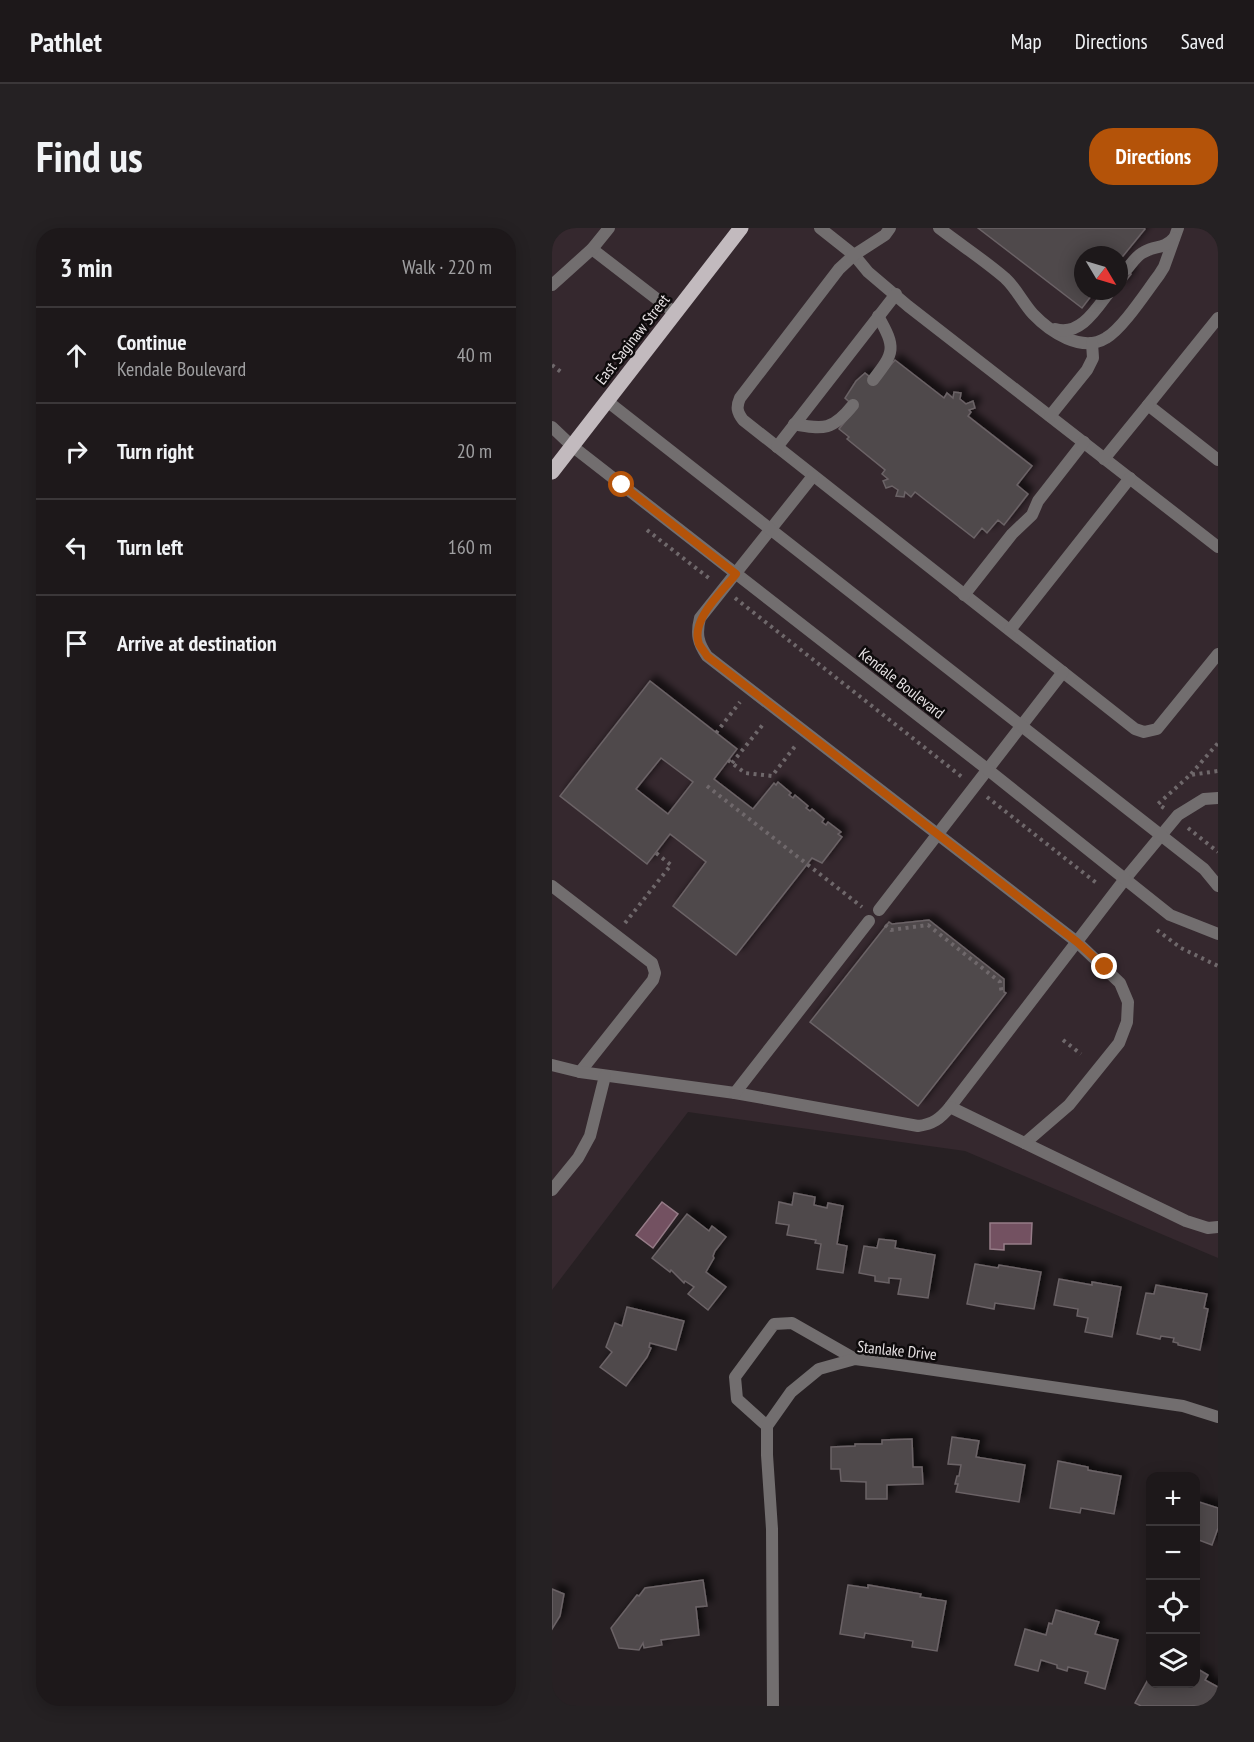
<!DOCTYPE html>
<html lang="en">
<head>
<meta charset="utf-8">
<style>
  :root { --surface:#1d181a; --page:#252123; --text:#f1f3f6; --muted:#a0a0a2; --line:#3b3739; --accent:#b45309 }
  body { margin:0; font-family:"PT Sans Narrow",sans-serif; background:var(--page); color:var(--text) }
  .controls { position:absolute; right:18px; bottom:18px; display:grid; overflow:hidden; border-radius:12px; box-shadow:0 3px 15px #0003 }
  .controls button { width:54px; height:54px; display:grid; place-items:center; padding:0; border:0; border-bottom:2px solid var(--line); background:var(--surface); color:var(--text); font:30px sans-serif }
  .compass { position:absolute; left:522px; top:18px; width:54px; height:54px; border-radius:50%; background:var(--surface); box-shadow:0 3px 15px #0003; rotate:128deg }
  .stop { position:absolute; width:18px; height:18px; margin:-14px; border:4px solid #b45309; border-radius:50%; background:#fff }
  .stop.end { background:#b45309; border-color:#fff; box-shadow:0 2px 6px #0008 }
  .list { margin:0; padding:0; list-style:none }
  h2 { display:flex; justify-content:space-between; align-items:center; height:78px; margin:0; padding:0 24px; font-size:26px }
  h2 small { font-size:20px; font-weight:400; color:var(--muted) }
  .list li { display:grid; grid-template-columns:39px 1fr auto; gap:18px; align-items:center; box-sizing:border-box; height:96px; padding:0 24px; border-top:2px solid var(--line) }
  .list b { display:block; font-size:22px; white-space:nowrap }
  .list p { margin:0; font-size:20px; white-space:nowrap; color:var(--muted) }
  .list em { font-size:20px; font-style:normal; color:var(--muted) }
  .icon { flex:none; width:33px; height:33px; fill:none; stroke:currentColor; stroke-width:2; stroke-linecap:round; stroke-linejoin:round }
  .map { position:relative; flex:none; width:666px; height:1478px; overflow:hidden; border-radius:24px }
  header { display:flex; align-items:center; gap:36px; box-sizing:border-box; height:84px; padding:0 30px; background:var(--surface); border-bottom:2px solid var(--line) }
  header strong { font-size:28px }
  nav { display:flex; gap:33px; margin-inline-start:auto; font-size:21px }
  .intro { display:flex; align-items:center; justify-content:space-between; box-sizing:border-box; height:144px; padding:0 36px }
  h1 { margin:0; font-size:42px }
  .button { padding:15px 27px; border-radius:24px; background:var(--accent); color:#fff; font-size:21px; font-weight:700 }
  main { display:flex; gap:36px; padding:0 36px }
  aside { flex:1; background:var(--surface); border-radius:24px; box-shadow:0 3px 15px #0003 }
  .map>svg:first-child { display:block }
</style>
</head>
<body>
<header>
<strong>Pathlet</strong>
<nav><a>Map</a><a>Directions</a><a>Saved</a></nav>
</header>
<div class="intro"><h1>Find us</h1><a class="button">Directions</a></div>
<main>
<aside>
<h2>3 min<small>Walk · 220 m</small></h2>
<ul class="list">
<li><svg class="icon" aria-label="ahead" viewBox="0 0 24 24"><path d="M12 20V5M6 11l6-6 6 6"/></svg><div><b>Continue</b><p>Kendale Boulevard</p></div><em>40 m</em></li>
<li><svg class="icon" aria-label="right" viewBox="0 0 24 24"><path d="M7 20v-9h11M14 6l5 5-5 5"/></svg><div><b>Turn right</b></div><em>20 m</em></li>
<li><svg class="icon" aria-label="left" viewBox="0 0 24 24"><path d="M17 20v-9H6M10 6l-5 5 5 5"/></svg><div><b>Turn left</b></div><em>160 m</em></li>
<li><svg class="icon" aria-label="arrive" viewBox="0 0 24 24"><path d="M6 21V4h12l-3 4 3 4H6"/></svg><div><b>Arrive at destination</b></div></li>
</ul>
</aside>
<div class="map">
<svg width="666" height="1478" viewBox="0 0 666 1478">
  <defs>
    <filter id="shadow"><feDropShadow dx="5.5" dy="-5.5" stdDeviation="3" flood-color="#0009"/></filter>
  </defs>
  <rect width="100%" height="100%" fill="#272023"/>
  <path fill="#35282e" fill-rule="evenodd" d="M0 0H666V1030L413 923 136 884 0 1062ZM531 27H567V63H531Z"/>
  <g fill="#735161" stroke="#967c88" stroke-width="1.5">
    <polygon points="110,974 126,986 101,1020 84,1007"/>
    <polygon points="438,995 480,995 479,1016 452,1016 452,1022 438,1021"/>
  </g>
  <g fill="#50484c" stroke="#6b6366" stroke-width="1.5" fill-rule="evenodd" filter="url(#shadow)">
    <polygon points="426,0 592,0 593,1 567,33 567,27 531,27 531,63 543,63 530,80"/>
    <polygon points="567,34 579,46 567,61"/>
    <polygon points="343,132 392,170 395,165 401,170 402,164 409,165 408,171 414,176 421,173 423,180 417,182 419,184 416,188 480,238 465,257 476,266 452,297 446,292 435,305 430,300 422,310 363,264 359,269 353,264 352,269 344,268 346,262 340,258 334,260 331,253 336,251 330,246 333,242 295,211 297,209 287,201 304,180 293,170 304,153 313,145 324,154"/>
    <path d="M98 453 185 521 162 551 201 581 222 555 224 557 226 554 239 565 237 567 241 570 243 567 256 578 254 580 258 583 260 581 272 591 270 594 274 597 276 594 289 604 286 606 290 609 270 635 260 630 184 727 121 678 154 634 118 606 95 636 8 568ZM109 530 141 554 116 586 84 561Z"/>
    <polygon points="377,692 452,751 452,764 454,765 366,878 258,794 337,694 340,696"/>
    <polygon points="242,965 263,969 262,977 275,980 276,975 291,978 285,1016 295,1018 291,1045 265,1041 269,1016 263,1015 264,1012 235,1007 237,997 224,995 227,974 240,977"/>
    <polygon points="135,986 157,1003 160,998 174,1009 163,1023 161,1028 162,1030 154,1044 174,1059 156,1082 136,1066 142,1059 133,1053 132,1055 119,1042 118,1044 100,1030"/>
    <polygon points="327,1011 344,1013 343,1020 383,1027 376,1070 346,1066 349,1051 337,1050 337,1055 323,1053 323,1048 307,1045 312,1018 325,1020"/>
    <polygon points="423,1036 446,1040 447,1037 489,1044 482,1081 443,1075 442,1081 415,1076"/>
    <polygon points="507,1051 540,1057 540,1054 569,1059 560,1109 533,1104 536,1090 525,1088 526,1081 502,1077"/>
    <polygon points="604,1057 655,1066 652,1080 656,1081 648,1122 626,1117 626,1115 621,1114 622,1110 609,1108 608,1111 585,1106 594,1065 602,1066"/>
    <polygon points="75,1079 132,1093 124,1122 98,1115 97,1119 99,1120 95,1129 74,1158 48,1139 60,1124 54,1119 63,1095 70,1098"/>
    <polygon points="400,1209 427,1213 424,1229 473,1237 467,1274 404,1264 406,1256 403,1256 405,1248 407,1248 409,1237 396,1236"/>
    <polygon points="360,1211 361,1239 370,1239 371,1256 335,1257 335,1271 314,1271 314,1254 289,1253 288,1241 279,1241 279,1219 303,1218 303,1216 330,1216 330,1212"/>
    <polygon points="506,1233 536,1239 536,1242 569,1248 562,1286 529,1280 528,1285 498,1280"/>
    <polygon points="644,1273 666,1280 666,1300 660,1317 644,1311"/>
    <polygon points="151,1352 155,1378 144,1379 147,1407 109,1412 110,1417 92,1420 91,1415 87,1422 67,1420 59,1400 85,1367 87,1368 93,1360"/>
    <polygon points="296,1357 316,1360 316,1357 369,1366 368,1369 394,1373 385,1423 360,1419 361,1413 313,1405 312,1410 288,1406"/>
    <polygon points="0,1361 12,1366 8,1388 0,1401"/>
    <polygon points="504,1382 547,1394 543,1406 566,1412 553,1461 533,1455 536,1444 516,1439 515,1443 505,1440 505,1437 489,1432 486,1443 463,1437 473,1401 494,1407 497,1395 500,1396"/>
    <polygon points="644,1440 656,1447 653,1452 666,1459 666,1478 589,1478 583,1475 598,1448 598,1456 644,1456"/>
  </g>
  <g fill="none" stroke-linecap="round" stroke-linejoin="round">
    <g stroke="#6f686b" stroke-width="4" stroke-dasharray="3 4.5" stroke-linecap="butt">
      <polyline points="0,137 9,144"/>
      <polyline points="95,302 158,351"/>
      <polyline points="183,370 410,549"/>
      <polyline points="164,505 188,474"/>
      <polyline points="176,532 193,545 220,548 244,517"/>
      <polyline points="180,535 213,494"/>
      <polyline points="639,546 666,515"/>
      <polyline points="155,558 310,679"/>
      <polyline points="435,569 547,657"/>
      <polyline points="612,580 606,576 638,547 666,543"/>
      <polyline points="636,600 666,624"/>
      <polyline points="73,695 119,637 104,625"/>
      <polyline points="333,697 339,702 376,697 448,754 450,766"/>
      <polyline points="605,702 629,720 666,738"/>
      <polyline points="511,812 529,826"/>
    </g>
    <g stroke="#726e6f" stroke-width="12">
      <polyline points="268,0 302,27 316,44 356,78 666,319"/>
      <path d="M338 0 333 7 302 27 287 41 188 170C184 179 185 184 191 192L583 501 592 504 605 501 666 426"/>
      <path d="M387 0C409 17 432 32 453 50 464 60 471 75 481 86 498 104 530 125 554 110 571 100 594 64 607 47L612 39 626 0"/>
      <polyline points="40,21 123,85"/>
      <path d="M575 41C580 35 585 27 592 24 604 17 611 22 622 10"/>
      <polyline points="0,57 40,21 57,0"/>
      <polyline points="666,90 596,177 666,232"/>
      <path d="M503 101C528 109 545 80 558 63"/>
      <path d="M321 152C343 124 344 120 326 88"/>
      <polyline points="498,188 535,142 541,130 540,115"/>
      <path d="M242 196C272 202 281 202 301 177"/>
      <polyline points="0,199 20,218"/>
      <polyline points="225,219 344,66"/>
      <polyline points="552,231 596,177"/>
      <path d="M261 248 148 390C144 406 146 415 155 428L525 714 568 755 576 774 575 794 567 815 517 877 473 915"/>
      <polyline points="412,367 460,306 480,287 486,273 532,214"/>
      <polyline points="458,402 578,250"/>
      <polyline points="0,658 100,735 103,745 101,752 28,844"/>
      <polyline points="327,682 511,444"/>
      <path d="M0 837 28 844 183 865 366 898C381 896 388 891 398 879L573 651 626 587 652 571 666 570"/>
      <polyline points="183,865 317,693"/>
      <polyline points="398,879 634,993 656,1000 666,999"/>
      <polyline points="0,962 26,930 38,908 53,848"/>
      <polyline points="215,1198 185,1171 183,1149 222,1096 240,1095 303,1131"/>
    </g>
    <g stroke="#726e6f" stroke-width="12">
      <polyline points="55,173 652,641 666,658"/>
      <polyline points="20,218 435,541 618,687 666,706"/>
      <polyline points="221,1478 220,1301 215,1227 215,1198 239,1164 267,1141 303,1131 334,1135 631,1178 666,1189"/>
    </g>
    <polyline stroke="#c2babe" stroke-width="15" points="0,244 189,0"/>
  </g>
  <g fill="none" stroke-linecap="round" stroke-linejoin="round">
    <path stroke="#b45309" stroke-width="8" d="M70 257 184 346C170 364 138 392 147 416 149 420 153 424 155 428L525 714 553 739"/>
  </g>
  <g text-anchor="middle" stroke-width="5" stroke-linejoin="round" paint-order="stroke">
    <g font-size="16" fill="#e6e1e3" stroke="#0e0b0c">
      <text transform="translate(80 111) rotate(-52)" y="6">East Saginaw Street</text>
      <text transform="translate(350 455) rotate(38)" y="6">Kendale Boulevard</text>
      <text transform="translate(345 1122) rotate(6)" y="6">Stanlake Drive</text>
    </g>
  </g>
</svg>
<div class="controls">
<button>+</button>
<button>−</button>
<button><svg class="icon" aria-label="locate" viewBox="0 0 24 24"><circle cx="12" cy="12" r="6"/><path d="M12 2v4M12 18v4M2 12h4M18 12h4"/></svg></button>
<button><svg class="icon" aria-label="layers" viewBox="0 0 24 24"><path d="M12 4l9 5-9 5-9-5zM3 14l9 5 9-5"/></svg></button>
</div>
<svg class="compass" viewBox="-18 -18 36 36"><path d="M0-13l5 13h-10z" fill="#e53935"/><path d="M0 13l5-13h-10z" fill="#a0a0a2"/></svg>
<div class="stop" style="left:70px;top:257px"></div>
<div class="stop end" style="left:553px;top:739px"></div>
</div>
</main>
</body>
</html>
